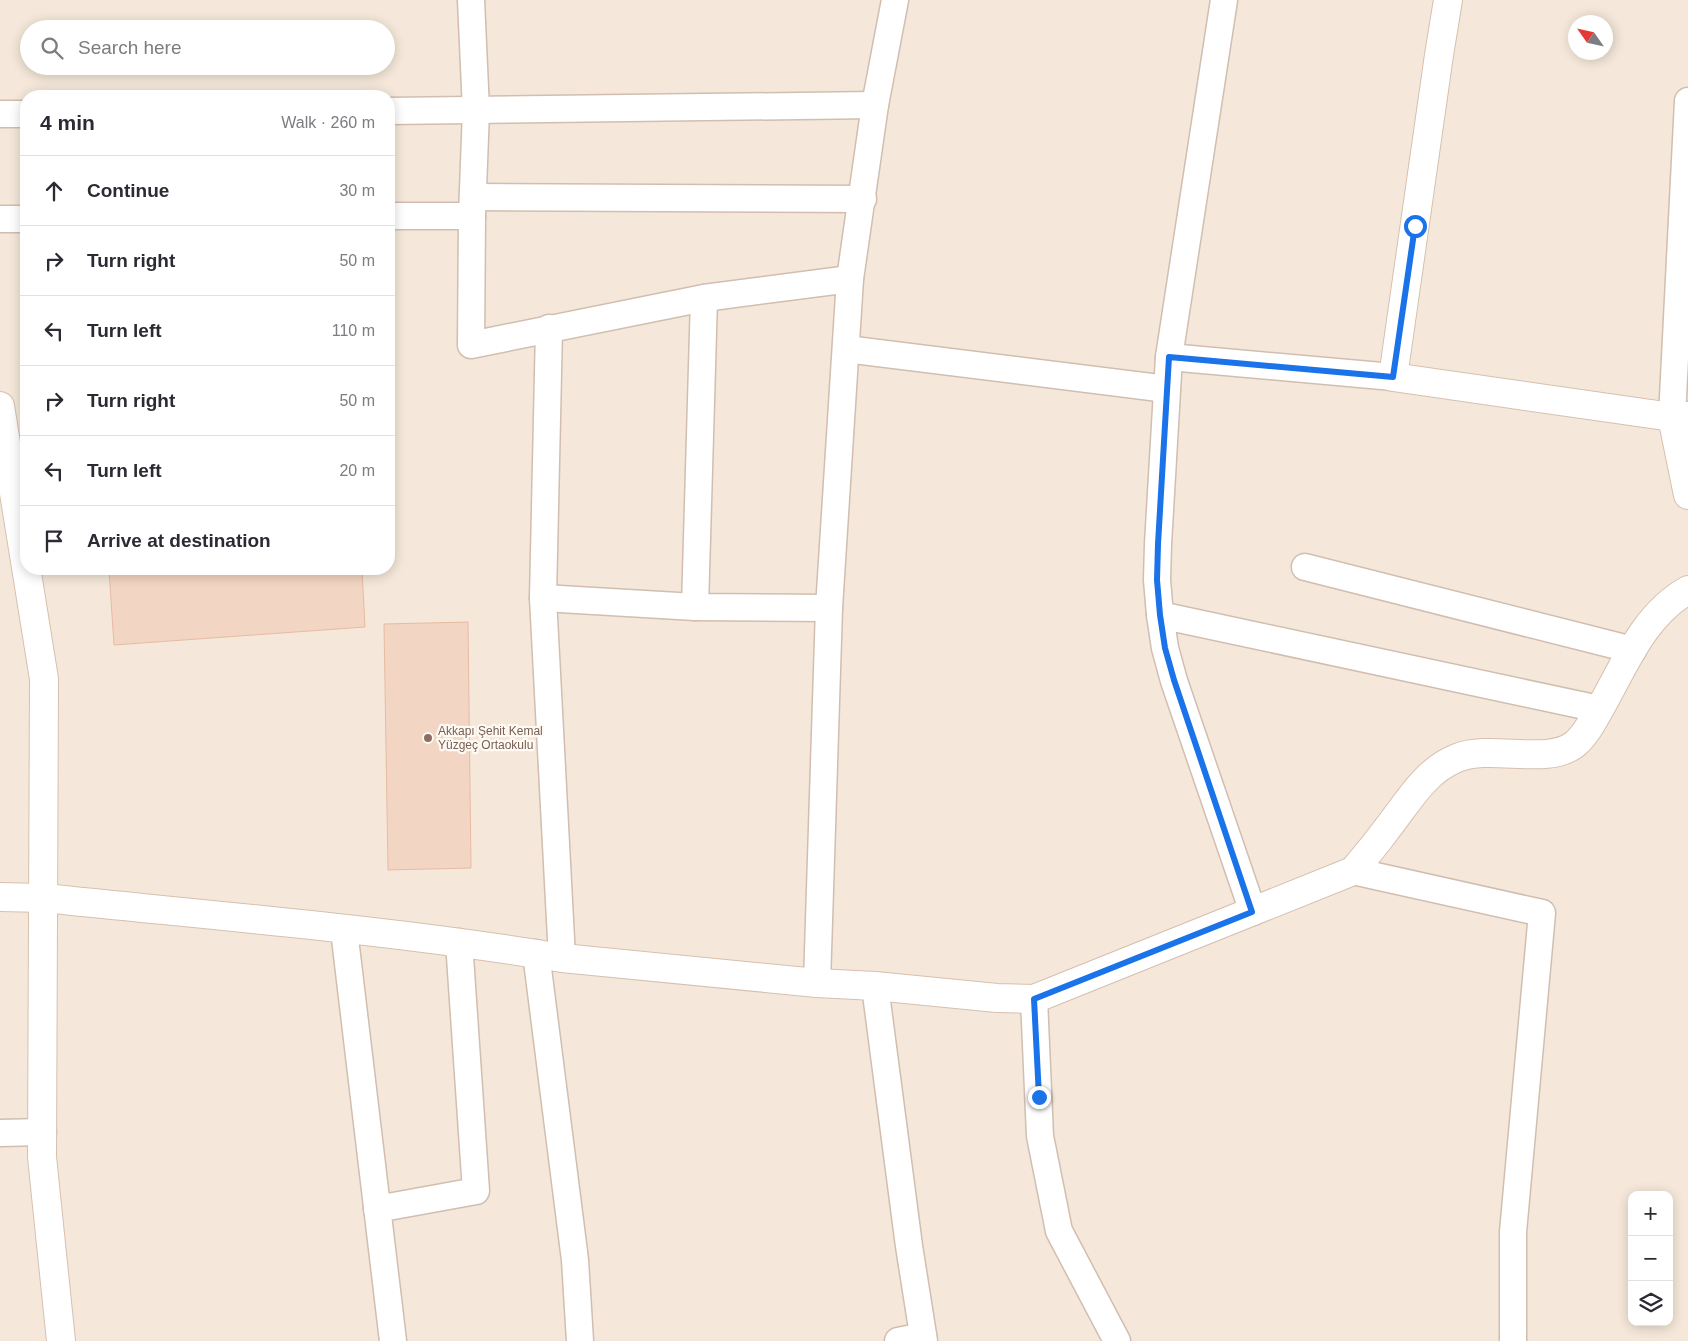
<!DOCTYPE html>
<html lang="en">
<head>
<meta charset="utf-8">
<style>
  :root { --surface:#fff; --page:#f7f7f7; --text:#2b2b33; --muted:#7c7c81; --line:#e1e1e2 }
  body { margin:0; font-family:Arial,sans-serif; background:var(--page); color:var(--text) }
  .controls { position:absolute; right:15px; bottom:15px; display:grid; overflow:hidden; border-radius:10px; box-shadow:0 2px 12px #0003 }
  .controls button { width:45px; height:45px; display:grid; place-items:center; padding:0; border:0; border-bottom:1px solid var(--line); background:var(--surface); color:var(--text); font:25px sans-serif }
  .compass { position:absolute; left:1568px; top:15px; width:45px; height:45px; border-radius:50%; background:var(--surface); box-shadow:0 2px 12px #0003; rotate:304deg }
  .stop { position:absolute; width:15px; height:15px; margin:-11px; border:4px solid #1a73e8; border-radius:50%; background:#fff }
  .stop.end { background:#1a73e8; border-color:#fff; box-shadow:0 1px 5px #0008 }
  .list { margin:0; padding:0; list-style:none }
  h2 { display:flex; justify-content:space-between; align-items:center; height:65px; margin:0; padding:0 20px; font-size:21px }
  h2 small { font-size:16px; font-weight:400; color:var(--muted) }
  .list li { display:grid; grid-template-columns:32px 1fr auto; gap:15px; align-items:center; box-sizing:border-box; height:70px; padding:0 20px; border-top:1px solid var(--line) }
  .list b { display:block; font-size:19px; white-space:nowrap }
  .list em { font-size:16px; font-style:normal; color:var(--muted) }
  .icon { flex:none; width:28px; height:28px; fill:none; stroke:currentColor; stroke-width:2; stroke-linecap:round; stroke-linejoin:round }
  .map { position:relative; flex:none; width:1688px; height:1341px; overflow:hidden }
  .search { position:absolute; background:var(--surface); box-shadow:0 2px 12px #0003; left:20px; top:20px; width:375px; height:55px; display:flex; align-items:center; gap:12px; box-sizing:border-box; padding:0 18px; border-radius:28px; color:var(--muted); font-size:19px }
  .panel { position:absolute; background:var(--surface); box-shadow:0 2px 12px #0003; left:20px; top:90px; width:375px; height:485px; border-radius:20px }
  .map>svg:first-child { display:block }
</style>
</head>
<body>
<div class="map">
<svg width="1688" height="1341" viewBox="0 0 1688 1341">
  <rect width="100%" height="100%" fill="#fdf6ec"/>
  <path fill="#f5e8da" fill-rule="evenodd" d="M0 0H1688V1341H0ZM1576 22H1606V52H1576ZM29 29H386V66H29ZM26 96H389V569H26ZM1632 1195H1669V1322H1632Z"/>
  <g fill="#f3d5c3" stroke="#e6bba3">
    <polygon points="125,569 362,569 365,627 114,645 109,570"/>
    <polygon points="468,622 471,868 388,870 384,624"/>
  </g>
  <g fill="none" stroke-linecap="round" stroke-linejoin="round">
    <defs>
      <g id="street">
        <polyline points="471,0 476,110 472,216 471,345 704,298 850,279"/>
        <polyline points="1224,0 1169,357 1158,544 1157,580 1160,615 1165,648 1174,681 1253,912"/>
        <polyline points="1688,101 1672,417 1688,415"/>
        <polyline points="389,111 875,105"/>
        <polyline points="0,114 26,114"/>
        <polyline points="473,197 863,199"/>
        <polyline points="389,216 472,216"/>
        <polyline points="0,219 26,219"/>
        <polyline points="549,328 543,598 562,958"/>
        <polyline points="846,349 1167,389"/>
        <polyline points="1169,357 1393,377"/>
        <polyline points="1305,567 1633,650"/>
        <polyline points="543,598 695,607 829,608"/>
        <polyline points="695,607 704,298"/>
        <polyline points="1160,615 1599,709"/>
        <polyline points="1353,871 1542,913 1513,1232 1513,1341"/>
        <polyline points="344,930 393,1341"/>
        <polyline points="536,953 575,1260 580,1341"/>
        <polyline points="817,983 829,608 850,279 875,105 895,0"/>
        <polyline points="875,986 909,1246 924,1341"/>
        <polyline points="1034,999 1040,1136 1059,1231 1117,1341"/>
        <polyline points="0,1133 43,1132"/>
        <polyline points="377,1209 476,1191 459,942"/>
        <polyline points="898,1341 923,1336"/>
      </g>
      <g id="secondary">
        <polyline points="1448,0 1439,55 1393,377 1672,417 1688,495"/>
        <polyline points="0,406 44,679 42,1157 61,1341"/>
        <path d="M0 897 44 898C216 916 392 930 562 958L817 983 875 986 997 998 1034 999 1353 871C1364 858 1376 844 1386 830 1407 804 1424 771 1457 758 1491 744 1548 766 1575 744 1587 734 1595 717 1603 703 1626 662 1645 614 1688 590"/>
      </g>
    </defs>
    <use href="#street" stroke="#d1beb0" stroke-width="29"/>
    <use href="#secondary" stroke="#d6c0b0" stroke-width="30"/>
    <use href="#street" stroke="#fff" stroke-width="26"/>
    <use href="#secondary" stroke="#fff" stroke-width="28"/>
  </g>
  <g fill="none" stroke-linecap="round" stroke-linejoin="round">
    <polyline stroke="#1a73e8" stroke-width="6" points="1039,1097 1034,999 1252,912 1174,680 1165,648 1160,615 1157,580 1158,544 1169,357 1393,377 1415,226"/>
  </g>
  <circle fill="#8d6e63" stroke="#fffaf3" stroke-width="2" cx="428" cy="738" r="5"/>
  <g text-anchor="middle" stroke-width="4.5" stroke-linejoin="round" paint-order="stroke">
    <g font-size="12" fill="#785e54" stroke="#fffaf3" text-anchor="start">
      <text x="438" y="735">Akkapı Şehit Kemal<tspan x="438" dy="14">Yüzgeç Ortaokulu</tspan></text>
    </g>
  </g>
</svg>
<div class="controls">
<button>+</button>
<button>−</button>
<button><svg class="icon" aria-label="layers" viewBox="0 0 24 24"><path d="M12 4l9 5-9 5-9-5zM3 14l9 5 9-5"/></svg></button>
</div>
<svg class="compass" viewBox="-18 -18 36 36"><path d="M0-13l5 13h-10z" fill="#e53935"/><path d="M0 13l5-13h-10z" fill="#7c7c81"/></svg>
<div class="stop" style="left:1415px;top:226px"></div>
<div class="stop end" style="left:1039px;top:1097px"></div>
<div class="search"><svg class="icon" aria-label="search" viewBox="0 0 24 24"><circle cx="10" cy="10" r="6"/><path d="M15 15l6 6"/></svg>Search here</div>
<section class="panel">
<h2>4 min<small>Walk · 260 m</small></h2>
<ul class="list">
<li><svg class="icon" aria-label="ahead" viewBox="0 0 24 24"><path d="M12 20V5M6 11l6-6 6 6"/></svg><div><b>Continue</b></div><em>30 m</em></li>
<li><svg class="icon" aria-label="right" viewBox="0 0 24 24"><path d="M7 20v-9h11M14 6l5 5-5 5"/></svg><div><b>Turn right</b></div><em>50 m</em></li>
<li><svg class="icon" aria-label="left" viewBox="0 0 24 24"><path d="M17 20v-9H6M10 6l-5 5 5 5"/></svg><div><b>Turn left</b></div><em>110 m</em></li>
<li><svg class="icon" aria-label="right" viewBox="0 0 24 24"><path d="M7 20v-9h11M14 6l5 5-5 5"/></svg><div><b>Turn right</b></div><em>50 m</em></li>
<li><svg class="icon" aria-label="left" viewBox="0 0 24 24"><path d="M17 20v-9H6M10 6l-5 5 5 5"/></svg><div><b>Turn left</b></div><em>20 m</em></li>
<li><svg class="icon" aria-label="arrive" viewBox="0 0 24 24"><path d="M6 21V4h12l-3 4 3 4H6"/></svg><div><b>Arrive at destination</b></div></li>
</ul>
</section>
</div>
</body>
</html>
